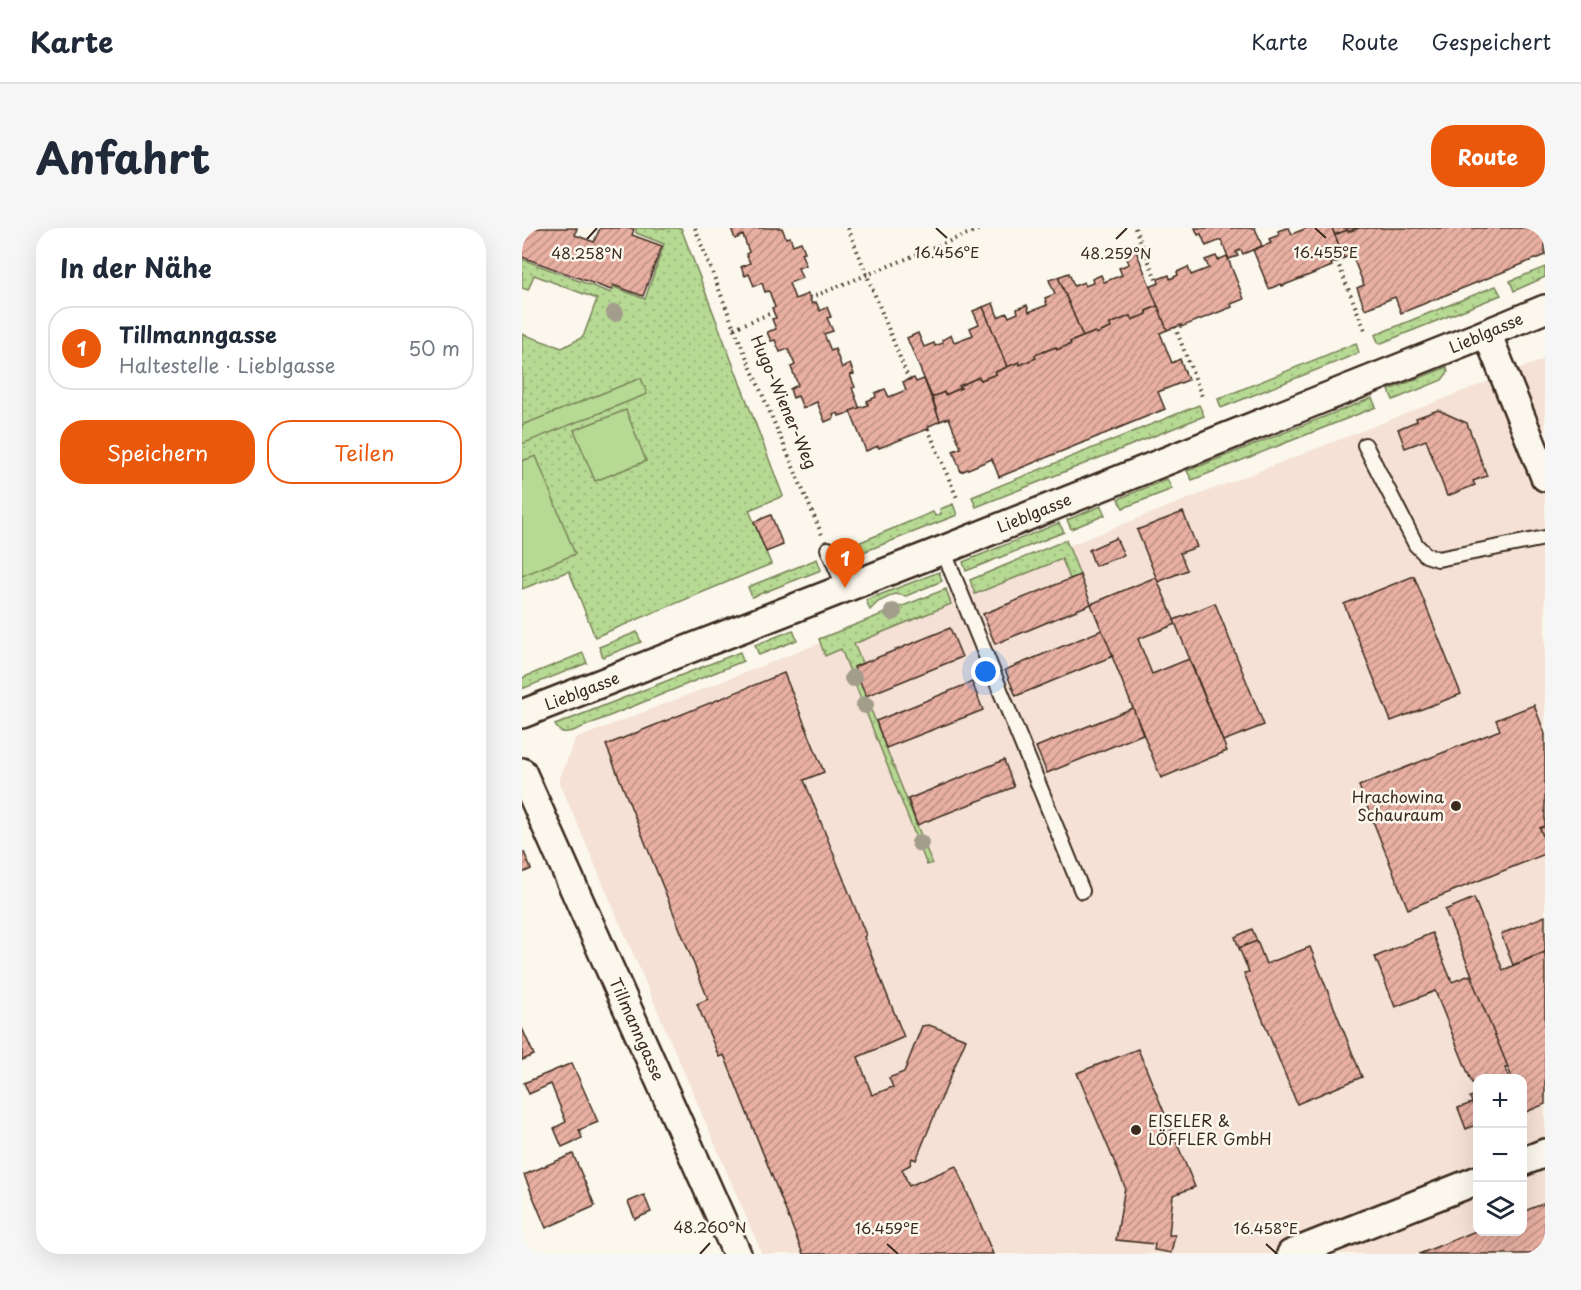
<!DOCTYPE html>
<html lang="de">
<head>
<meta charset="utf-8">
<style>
  :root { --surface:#fff; --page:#f6f6f7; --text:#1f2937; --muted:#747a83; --line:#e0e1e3; --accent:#ea580c }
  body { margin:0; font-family:"Playpen Sans",sans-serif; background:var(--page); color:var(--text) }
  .controls { position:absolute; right:18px; bottom:18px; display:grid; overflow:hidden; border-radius:12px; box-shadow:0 6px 24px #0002 }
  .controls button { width:54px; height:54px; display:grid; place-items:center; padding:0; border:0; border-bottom:2px solid var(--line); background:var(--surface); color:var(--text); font:30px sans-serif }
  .you { position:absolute; left:464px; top:444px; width:21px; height:21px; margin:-15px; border:4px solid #fff; border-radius:50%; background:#1a73e8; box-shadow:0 0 0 9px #1a73e833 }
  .badge { display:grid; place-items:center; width:39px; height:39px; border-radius:50%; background:var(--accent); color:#fff; font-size:20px; font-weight:700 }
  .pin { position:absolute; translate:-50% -50px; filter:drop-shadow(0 2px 3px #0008) }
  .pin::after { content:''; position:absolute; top:32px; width:21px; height:18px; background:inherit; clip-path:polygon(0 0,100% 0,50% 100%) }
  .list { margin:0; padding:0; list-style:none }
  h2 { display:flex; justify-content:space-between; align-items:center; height:78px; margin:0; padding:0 24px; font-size:26px }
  h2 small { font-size:20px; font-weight:400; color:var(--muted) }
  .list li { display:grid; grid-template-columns:39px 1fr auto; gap:18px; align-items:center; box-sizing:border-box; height:84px; margin:0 12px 12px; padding:0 12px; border:2px solid var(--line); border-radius:24px }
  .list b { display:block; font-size:22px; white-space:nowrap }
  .list p { margin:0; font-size:20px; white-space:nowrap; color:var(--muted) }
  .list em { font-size:20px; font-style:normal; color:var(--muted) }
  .actions { display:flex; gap:12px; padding:18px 24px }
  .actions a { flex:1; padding:14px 0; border:2px solid var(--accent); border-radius:24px; text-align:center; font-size:21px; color:var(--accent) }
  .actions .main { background:var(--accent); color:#fff }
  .icon { flex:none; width:33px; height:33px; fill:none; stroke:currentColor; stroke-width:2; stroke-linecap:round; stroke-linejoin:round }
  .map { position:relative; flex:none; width:1023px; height:1026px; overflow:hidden; border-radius:24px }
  header { display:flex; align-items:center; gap:36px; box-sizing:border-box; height:84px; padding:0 30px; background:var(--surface); border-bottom:2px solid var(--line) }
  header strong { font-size:28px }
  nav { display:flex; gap:33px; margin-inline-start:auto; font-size:21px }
  .intro { display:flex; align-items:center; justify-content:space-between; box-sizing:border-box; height:144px; padding:0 36px }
  h1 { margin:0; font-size:42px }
  .button { padding:15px 27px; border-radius:24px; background:var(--accent); color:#fff; font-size:21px; font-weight:700 }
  main { display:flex; gap:36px; padding:0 36px }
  aside { flex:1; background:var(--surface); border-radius:24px; box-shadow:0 6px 24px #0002 }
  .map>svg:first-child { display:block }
</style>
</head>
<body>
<header>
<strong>Karte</strong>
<nav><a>Karte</a><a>Route</a><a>Gespeichert</a></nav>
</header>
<div class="intro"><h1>Anfahrt</h1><a class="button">Route</a></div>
<main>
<aside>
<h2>In der Nähe<small></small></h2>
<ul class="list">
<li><span class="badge">1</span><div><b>Tillmanngasse</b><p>Haltestelle · Lieblgasse</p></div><em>50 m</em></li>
</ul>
<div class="actions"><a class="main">Speichern</a><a>Teilen</a></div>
</aside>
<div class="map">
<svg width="1023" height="1026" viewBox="0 0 1023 1026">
  <defs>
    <pattern id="grass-dots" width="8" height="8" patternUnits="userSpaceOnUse" patternTransform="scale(1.5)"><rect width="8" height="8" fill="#b6d993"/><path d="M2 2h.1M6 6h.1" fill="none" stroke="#9dba7e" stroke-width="1.8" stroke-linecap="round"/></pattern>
    <pattern id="building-hatch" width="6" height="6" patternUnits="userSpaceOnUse" patternTransform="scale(1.5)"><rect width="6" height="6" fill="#e8afa2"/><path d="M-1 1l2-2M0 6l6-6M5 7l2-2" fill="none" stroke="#bd8f83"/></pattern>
  </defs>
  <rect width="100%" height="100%" fill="#fbf7ec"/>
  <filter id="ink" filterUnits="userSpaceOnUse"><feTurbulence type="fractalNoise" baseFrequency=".0167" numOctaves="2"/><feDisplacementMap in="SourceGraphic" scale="12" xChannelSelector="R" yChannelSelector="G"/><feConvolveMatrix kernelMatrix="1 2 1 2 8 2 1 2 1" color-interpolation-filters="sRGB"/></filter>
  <g filter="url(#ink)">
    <path fill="#f5e1d6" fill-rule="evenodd" d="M1023 131V1026H240L37 553 53 511ZM956 850H1000V1004H956Z"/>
    <g fill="url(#grass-dots)" stroke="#788258" stroke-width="1.5">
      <polygon points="114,0 159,0 261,268 227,282 249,336 73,409 47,343 0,361 0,106 40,120 61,109 75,71 12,47 6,62 0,60 0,31 89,65 92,59 123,71 142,16 114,5"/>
      <polygon points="1023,39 1023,49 992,63 988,53"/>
      <polygon points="974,58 979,67 857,116 853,107"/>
      <polygon points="834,115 837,125 699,180 696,171"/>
      <polygon points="925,139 926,144 920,152 871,172 867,162"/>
      <polygon points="850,170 854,179 670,252 665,243"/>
      <polygon points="677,177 682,188 454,279 450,269"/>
      <polygon points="645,251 650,261 601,280 596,271"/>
      <polygon points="431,276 435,287 316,334 312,325 411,284 413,288 419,286 418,281"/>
      <polygon points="579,278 583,287 549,301 545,292"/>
      <polygon points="537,295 542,304 444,343 441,334"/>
      <polygon points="544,312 558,347 548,351 540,331 453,366 448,352"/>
      <polygon points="295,331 299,342 230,369 226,359"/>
      <polygon points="417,344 420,353 384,368 373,366 356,374 348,382 344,372"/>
      <polygon points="424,361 429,376 332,416 340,435 332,439 410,635 405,637 319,421 303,428 297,411"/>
      <polygon points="271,402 275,412 237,427 233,417"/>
      <polygon points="115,404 119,414 81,429 77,419"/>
      <path d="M218 424 221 433 51 503C42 505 38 506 33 497Z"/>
      <polygon points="61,425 65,435 0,461 0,450"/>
    </g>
    <g fill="#b6d993" stroke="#788258" stroke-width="1.5">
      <polygon points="119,150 125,166 0,216 0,197"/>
      <polygon points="104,182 124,233 73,253 52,202"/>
      <polygon points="14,228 53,326 0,348 0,233"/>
    </g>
    <g fill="url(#building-hatch)" stroke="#3b2a1e" stroke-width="1.5">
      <polygon points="0,0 55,0 53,7 72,14 78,0 108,0 112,1 110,7 140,18 121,68 91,57 89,62 0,29"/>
      <polygon points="209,0 260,0 264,10 268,9 271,17 279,14 283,24 279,25 284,37 276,40 280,50 267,55 273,71 286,66 290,76 294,74 298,83 305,79 309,89 305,90 311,103 302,106 309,123 313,121 320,140 328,136 332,146 328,147 333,159 330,160 338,181 317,188 316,185 311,187 312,190 303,194 295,174 281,180 276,168 271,170 268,161 276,157 269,139 273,137 266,121 258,124 253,112 249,113 245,104 254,101 250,91 254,90 250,80 253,79 247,63 243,64 240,55 232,58 227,46 223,48 219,39 228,35 224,26 227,24 221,7 213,11"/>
      <polygon points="673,0 733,0 740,18 721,26 719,22 714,24 716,28 707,31 699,12 684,18 679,6 676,7"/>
      <polygon points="764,0 767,0 770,6 785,0 810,0 822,30 809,36 810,38 760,58 759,56 747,61 731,22 749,15 747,11 757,7 756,3"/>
      <polygon points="810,0 837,0 826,4 825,2 813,7"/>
      <polygon points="837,0 1023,0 1023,27 879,85 873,69 843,81 835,60 842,57 830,27 822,30 813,7 825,2 826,4"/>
      <polygon points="612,18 636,78 624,83 625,86 610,92 608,88 588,96 589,100 574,106 573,104 561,109 536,49 547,45 552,58 562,54 563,58 571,55 570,51 579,47 582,54 600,47 597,40 607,36 602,23"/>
      <polygon points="694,28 696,32 705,28 722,71 709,76 710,79 659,99 659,97 645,102 628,59 637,55 636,51 647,47 648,51 656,47 655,44 666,39 669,47 687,40 683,32"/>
      <polygon points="536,49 561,109 548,114 549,116 535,122 534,119 513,127 514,130 498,137 497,134 485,139 461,79 471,75 476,89 485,85 487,89 496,85 495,81 505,77 507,84 525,77 523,70 533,66 527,52"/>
      <polygon points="636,78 645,102 638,105 650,135 658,131 666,152 636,164 643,181 477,249 470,231 439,244 431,223 439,220 427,190 418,193 410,169 422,164 423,167 439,160 437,158 457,149 459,152 474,146 473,144 497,134 498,137 514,130 513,127 534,119 535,122 549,116 548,114 573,104 574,106 589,100 588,96 608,88 610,92 625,86 624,83"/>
      <polygon points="461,79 485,139 473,144 474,146 459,152 457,149 437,158 439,160 423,167 422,164 410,169 385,110 396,105 402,119 412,115 413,118 421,115 420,112 429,107 432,114 451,107 448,100 457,96 451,83"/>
      <polygon points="392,150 394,154 402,151 418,193 407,198 406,201 357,220 356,218 344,223 328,183 346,177 345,173 354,169 353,165 363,161 367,169 384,162 381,154"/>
      <polygon points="916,182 945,195 965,248 951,253 953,257 925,268 904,212 883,220 876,201 895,193 894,190"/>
      <polygon points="661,284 675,319 658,325 665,342 636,354 615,302"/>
      <polygon points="249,287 261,317 244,324 232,294"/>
      <polygon points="594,310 602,327 573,338 567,322"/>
      <polygon points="558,347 569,376 473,416 461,386"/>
      <polygon points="892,348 939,466 869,493 822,376"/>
      <polygon points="634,349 654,396 616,411 630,446 667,431 705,523 639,550 569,376"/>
      <polygon points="693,375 742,497 701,513 652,392"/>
      <polygon points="428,400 440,429 344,468 332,439"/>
      <polygon points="580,402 591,428 494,468 483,442"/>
      <polygon points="262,445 302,544 282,552 344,707 342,709 382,809 336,829 350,867 371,859 367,850 382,844 400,798 407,797 444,811 394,932 390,930 388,937 380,941 387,958 434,938 471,1026 281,1026 202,827 197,829 175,776 186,771 84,517"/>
      <polygon points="450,454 461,482 364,520 354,493"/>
      <polygon points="1012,477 1023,506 1023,598 1018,600 1023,613 1023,626 886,681 837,558 978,502 974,492"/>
      <polygon points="611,480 621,506 525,545 514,519"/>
      <polygon points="482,532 492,559 395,597 386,571"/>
      <polygon points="1023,598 1023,613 1018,600"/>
      <polygon points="2,624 9,641 0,645 0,625"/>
      <polygon points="952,670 981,742 1023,724 1023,876 1004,884 1000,876 1000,850 990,850 950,753 952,752 923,682"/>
      <polygon points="1023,688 1023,724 991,737 979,706"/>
      <polygon points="730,701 735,713 717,720 713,709"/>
      <polygon points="910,705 930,754 948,747 986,839 983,840 987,850 956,850 956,853 950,855 913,763 873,779 853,729"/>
      <polygon points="735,713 744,736 788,719 840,849 775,876 722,745 727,744 717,720"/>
      <polygon points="0,800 12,827 0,832"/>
      <polygon points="616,821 673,959 651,967 647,1007 653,1007 649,1025 632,1022 633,1016 594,1012 603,959 555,845"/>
      <polygon points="50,835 76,894 57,902 60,910 40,919 32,900 44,894 29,856 7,866 2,855"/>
      <polygon points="956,866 956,896 944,901 936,880 950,875 948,869"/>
      <polygon points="51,926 73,978 24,1000 2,947"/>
      <polygon points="122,967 129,984 113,991 106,974"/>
      <polygon points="1023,975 1023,1026 897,1026 956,1002 1000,1004 1000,984"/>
    </g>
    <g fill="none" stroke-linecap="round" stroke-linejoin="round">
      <defs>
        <g id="service">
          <polyline points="843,217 894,317 904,327 916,331 1023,310"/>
          <polyline points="306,321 323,360"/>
          <polyline points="421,322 560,663"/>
        </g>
        <g id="minor">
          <polyline points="965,105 1023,249"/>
          <polyline points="0,486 421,322 965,105 1023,81"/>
          <polyline points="0,544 215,1026"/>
          <polyline points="1000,934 1023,925"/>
          <polyline points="769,1026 956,952"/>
        </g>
      </defs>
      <use href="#service" stroke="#3b2a1e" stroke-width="18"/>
      <use href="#minor" stroke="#3b2a1e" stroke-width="32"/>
      <g stroke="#3b2a1e" stroke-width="4" stroke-dasharray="1.5 4.5" stroke-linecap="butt">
        <polyline points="173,0 212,100 300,307"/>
        <polyline points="326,0 387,152"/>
        <polyline points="613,0 636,56"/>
        <polyline points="815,33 844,105"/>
        <polyline points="288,70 460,0"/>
        <polyline points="653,99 681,171"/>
        <polyline points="212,100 252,84"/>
        <polyline points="406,201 435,270"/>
      </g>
      <use href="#service" stroke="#fbf7ec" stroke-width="14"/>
      <use href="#minor" stroke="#fbf7ec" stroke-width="27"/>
    </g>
    <g fill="#a29e8b">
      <circle cx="93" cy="85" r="9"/>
      <circle cx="371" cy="384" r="9"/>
      <circle cx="331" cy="450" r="9"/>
      <circle cx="343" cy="477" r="9"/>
      <circle cx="398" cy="615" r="9"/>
    </g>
  </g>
  <path fill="none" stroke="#3b2a1e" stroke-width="2" d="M414 0 425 10M793 0 804 10M65 11 75 0M594 11 605 0M365 1016 376 1026M744 1016 755 1026M178 1026 188 1015"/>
  <g fill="#3b2a1e" stroke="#fbf7ec" stroke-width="2">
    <circle cx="934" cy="578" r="6"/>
    <circle cx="614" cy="902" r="6"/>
  </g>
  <g text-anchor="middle" stroke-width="5" stroke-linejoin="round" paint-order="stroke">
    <g font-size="16" fill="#3b2a1e" stroke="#fbf7ec">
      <text transform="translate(964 105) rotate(-23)" y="6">Lieblgasse</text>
      <text transform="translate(262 174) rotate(67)" y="6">Hugo-Wiener-Weg</text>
      <text transform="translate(512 285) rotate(-22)" y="6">Lieblgasse</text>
      <text transform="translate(60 463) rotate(-21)" y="6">Lieblgasse</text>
      <text transform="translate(115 801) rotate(66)" y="6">Tillmanngasse</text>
    </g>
    <g font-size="16" fill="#3b2a1e" stroke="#fbf7ec" text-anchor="end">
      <text x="922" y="575">Hrachowina<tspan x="922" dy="18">Schauraum</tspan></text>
      <text x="626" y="899" text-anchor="start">EISELER &amp;<tspan x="626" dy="18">LÖFFLER GmbH</tspan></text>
    </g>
  </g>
  <g font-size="15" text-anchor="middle" fill="#3b2a1e" stroke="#fbf7ec" stroke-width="5" stroke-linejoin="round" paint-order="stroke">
    <text x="425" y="30">16.456°E</text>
    <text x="804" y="30">16.455°E</text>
    <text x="65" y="31">48.258°N</text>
    <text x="594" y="31">48.259°N</text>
    <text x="188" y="1005">48.260°N</text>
    <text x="365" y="1006">16.459°E</text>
    <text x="744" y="1006">16.458°E</text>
  </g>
</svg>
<div class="controls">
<button>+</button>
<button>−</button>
<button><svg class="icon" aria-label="layers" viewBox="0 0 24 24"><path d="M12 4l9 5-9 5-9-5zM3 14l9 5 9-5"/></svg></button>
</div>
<div class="you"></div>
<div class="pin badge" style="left:323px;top:360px">1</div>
</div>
</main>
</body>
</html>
